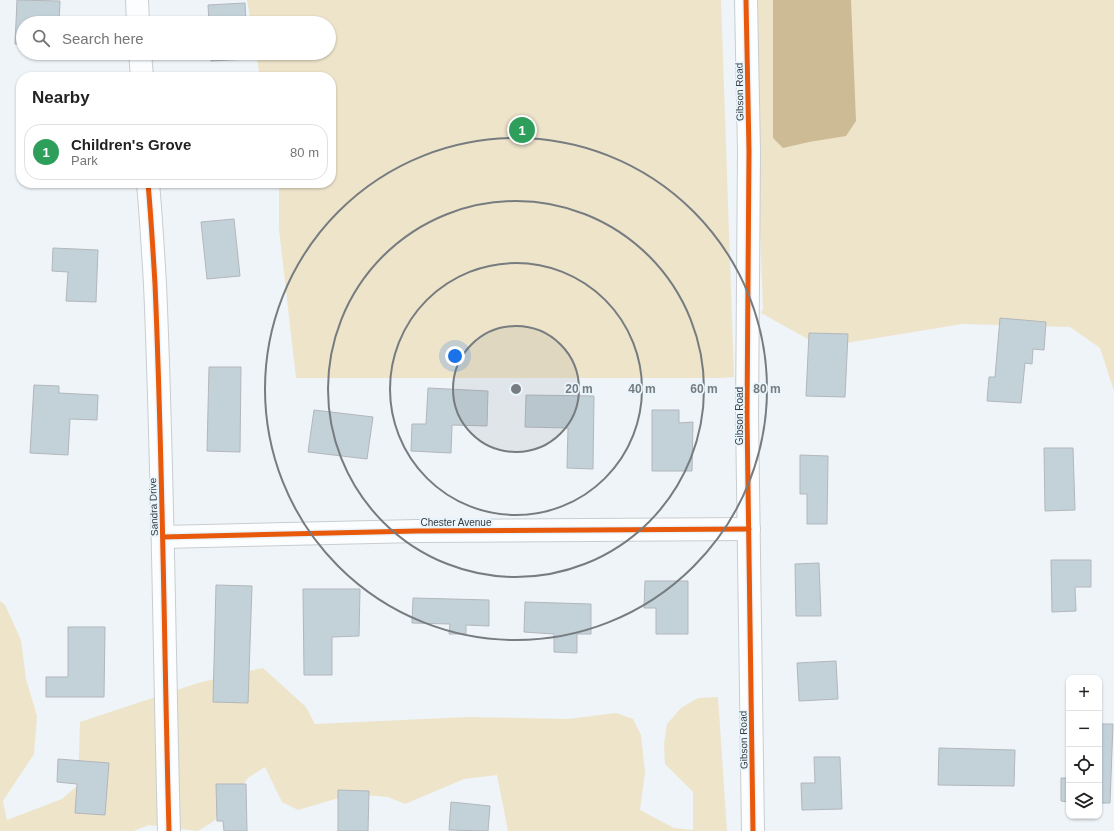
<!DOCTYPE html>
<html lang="en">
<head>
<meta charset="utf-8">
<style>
  :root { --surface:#fff; --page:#f6f6f6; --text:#222; --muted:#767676; --line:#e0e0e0; --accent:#767c7f }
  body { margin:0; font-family:Helvetica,sans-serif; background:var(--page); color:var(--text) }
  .controls { position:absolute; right:12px; bottom:12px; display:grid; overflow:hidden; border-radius:8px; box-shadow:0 1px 3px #0004 }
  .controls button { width:36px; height:36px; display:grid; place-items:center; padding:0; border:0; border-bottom:1px solid var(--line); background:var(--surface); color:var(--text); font:20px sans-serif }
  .you { position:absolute; left:455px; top:356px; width:14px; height:14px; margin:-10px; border:3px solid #fff; border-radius:50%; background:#1a73e8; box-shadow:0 0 0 6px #1a73e833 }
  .badge { display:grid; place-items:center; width:26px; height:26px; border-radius:50%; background:var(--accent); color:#fff; font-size:13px; font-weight:700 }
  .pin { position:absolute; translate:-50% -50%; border:2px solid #fff; box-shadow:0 1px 4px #0006 }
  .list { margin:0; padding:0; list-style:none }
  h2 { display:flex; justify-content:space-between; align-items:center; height:52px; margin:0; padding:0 16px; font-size:17px }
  h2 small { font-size:13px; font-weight:400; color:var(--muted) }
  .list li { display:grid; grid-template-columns:26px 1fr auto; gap:12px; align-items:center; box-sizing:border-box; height:56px; margin:0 8px 8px; padding:0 8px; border:1px solid var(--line); border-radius:16px }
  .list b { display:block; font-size:15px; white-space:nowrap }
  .list p { margin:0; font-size:13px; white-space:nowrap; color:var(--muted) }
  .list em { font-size:13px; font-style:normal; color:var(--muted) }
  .icon { flex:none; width:22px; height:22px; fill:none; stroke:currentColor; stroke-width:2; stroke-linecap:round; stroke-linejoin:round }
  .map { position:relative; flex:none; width:1114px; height:831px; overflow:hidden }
  .search { position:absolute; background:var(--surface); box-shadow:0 1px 3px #0004; left:16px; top:16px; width:320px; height:44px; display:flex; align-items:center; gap:10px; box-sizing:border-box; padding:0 14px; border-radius:22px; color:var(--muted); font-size:15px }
  .panel { position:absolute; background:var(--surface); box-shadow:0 1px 3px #0004; left:16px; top:72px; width:320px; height:116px; border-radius:16px }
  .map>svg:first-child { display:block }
</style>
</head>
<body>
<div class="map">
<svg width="1114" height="831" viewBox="0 0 1114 831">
  <rect width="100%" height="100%" fill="#eef4f8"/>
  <g fill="#eee4ca">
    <polygon points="247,0 721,0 734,377 721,378 296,378 279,229 279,183 331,183 331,77 260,77 256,53 329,53 329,23 251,23"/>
    <polygon points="754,0 1114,0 1114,391 1100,348 1070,327 962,324 822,347 761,313 763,309 757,149"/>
    <polygon points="0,601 5,605 21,640 26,679 37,716 34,754 3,801 7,820 62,799 78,785 80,722 198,683 263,668 306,707 315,724 468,717 568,719 616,713 633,719 641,735 645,772 640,810 674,828 693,830 693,792 665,764 664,744 667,724 681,708 698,698 718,697 727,831 508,831 497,775 464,779 405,804 388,797 352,794 298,810 282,802 265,767 249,777 214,821 198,831 149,825 133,831 0,831"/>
  </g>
  <polygon fill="#cdbb95" points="773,0 851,0 856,121 846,136 809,142 783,148 773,138"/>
  <g fill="#c3d1d9" stroke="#b2b7bb">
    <polygon points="17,0 60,1 59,23 23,23 23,44 15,44"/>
    <polygon points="245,3 246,23 209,23 208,5"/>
    <polygon points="210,53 248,53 248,59 211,61"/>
    <polygon points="234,219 240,276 207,279 201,222"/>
    <polygon points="53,248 98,250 96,302 66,301 68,272 52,271"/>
    <polygon points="1000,318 1046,322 1044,350 1033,349 1032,364 1025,363 1021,403 987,401 989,377 995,377"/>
    <polygon points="809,333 848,334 845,397 806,396"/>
    <polygon points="209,367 241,367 240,452 207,451"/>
    <polygon points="34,385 59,386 59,393 98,395 97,420 70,419 68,455 30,453"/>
    <polygon points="428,388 488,391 487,426 452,425 451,453 411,451 412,424 426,424"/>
    <polygon points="526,395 594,396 593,469 567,468 568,428 525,427"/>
    <polygon points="314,410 373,417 367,459 308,452"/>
    <polygon points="652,410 679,410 679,423 693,422 692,471 652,471"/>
    <polygon points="1044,448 1073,448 1075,510 1045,511"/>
    <polygon points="800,455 828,456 827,524 807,524 807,494 800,494"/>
    <polygon points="1051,560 1091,560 1091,587 1075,587 1076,611 1052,612"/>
    <polygon points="819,563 821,616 796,616 795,564"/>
    <polygon points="645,581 688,581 688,634 656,634 656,608 644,608"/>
    <polygon points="216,585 252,586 248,703 213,702"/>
    <polygon points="303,589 360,589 359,636 332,637 332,675 304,675"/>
    <polygon points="413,598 489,600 489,626 466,625 466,634 449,634 450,624 412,623"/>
    <polygon points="525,602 591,604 591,634 577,634 577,653 554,652 554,634 524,632"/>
    <polygon points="68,627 105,627 104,697 46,697 46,677 68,677"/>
    <polygon points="836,661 838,699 799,701 797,663"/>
    <polygon points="1099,724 1113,724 1110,803 1099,803"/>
    <polygon points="939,748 1015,750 1014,786 938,785"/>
    <polygon points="814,757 840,757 842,809 802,810 801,783 815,783"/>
    <polygon points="58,759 109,763 105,815 75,813 77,784 57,782"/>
    <polygon points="1061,778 1069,778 1069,802 1061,801"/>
    <polygon points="216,784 246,784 247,831 224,831 223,821 217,821"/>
    <polygon points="338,790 369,791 368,831 338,831"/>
    <polygon points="451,802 490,806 488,831 449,830"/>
  </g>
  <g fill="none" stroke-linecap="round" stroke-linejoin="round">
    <defs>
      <g id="minor">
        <polyline points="137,0 138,23"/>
        <polyline points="746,0 749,151 747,416 753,831"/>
        <polyline points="140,53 142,77"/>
        <path d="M148 183C151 217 153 250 155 284 163 466 164 649 169 831"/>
        <polyline points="163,537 417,531 749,529"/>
      </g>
    </defs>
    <use href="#minor" stroke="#c8cdd1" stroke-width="24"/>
    <use href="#minor" stroke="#fcfdfe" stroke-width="22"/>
    <defs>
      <g id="cycleway">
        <polyline points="746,0 749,151 747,416 753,831"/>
        <path d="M148 183C151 217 153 250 155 284 163 466 164 649 169 831"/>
        <polyline points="163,537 417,531 749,529"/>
      </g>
    </defs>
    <use href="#cycleway" stroke="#e9f5fd" stroke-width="8"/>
    <use href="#cycleway" stroke="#e8590c" stroke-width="5"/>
  </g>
  <circle cx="516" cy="389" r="63" fill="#767c7f" fill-opacity=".12"/>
  <g fill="none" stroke="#767c7f" stroke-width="2">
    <circle cx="516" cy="389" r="63"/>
    <circle cx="516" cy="389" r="126"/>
    <circle cx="516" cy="389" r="188"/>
    <circle cx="516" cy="389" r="251"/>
  </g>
  <g text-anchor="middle" stroke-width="3.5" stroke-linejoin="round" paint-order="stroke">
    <g font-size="10" fill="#353b3e" stroke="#e9f5fd">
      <text transform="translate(739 92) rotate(-91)" y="4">Gibson Road</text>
      <text transform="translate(739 416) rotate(-90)" y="4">Gibson Road</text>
      <text transform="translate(153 507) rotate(-92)" y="4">Sandra Drive</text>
      <text x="456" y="526">Chester Avenue</text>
      <text transform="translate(743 740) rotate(-91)" y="4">Gibson Road</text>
    </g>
  </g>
  <circle cx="516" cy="389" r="6" fill="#767c7f" stroke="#e9f5fd" stroke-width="2"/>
  <g font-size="12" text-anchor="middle" font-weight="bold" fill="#767c7f" stroke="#e9f5fd" stroke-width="3.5" stroke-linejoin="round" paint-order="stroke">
    <text x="579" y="393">20 m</text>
    <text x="642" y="393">40 m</text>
    <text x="704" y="393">60 m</text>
    <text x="767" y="393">80 m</text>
  </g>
</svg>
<div class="controls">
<button>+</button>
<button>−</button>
<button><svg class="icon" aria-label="locate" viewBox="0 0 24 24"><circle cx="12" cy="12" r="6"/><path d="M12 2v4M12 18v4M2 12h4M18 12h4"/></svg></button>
<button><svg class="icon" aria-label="layers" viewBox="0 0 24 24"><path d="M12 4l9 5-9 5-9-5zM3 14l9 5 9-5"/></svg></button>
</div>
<div class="you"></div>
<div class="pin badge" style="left:522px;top:130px;background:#2e9e5b">1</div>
<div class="search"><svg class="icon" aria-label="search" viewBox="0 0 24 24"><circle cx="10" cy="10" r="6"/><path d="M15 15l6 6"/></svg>Search here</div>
<section class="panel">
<h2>Nearby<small></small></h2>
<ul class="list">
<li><span class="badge" style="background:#2e9e5b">1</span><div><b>Children's Grove</b><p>Park</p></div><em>80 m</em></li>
</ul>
</section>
</div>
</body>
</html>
